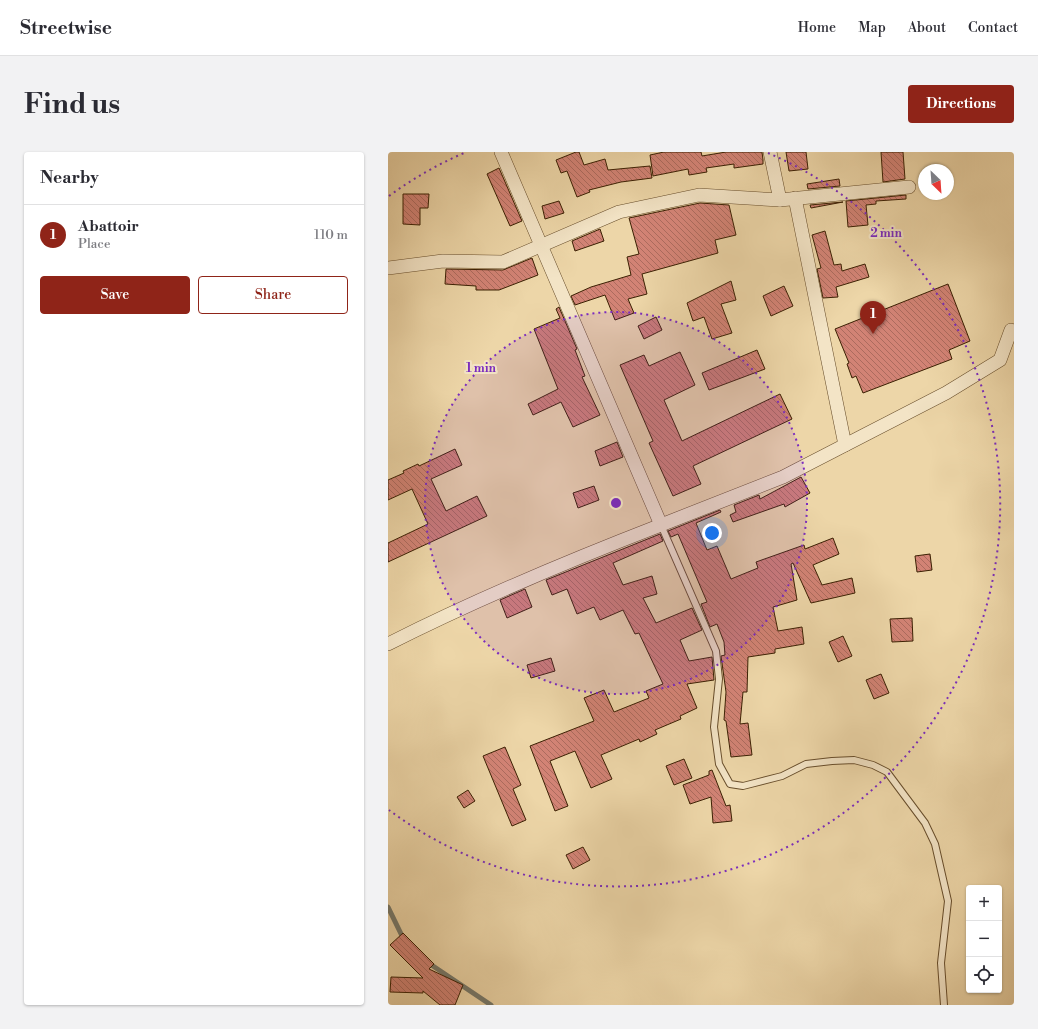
<!DOCTYPE html>
<html lang="en">
<head>
<meta charset="utf-8">
<style>
  :root { --surface:#fff; --page:#f2f2f3; --text:#2b2b33; --muted:#7c7c81; --line:#e1e1e2; --accent:#8f2418 }
  body { margin:0; font-family:"Libre Bodoni",serif; background:var(--page); color:var(--text) }
  .controls { position:absolute; right:12px; bottom:12px; display:grid; overflow:hidden; border-radius:4px; box-shadow:0 1px 3px #0004 }
  .controls button { width:36px; height:36px; display:grid; place-items:center; padding:0; border:0; border-bottom:1px solid var(--line); background:var(--surface); color:var(--text); font:20px sans-serif }
  .compass { position:absolute; left:530px; top:12px; width:36px; height:36px; border-radius:50%; background:var(--surface); box-shadow:0 1px 3px #0004; rotate:155deg }
  .you { position:absolute; left:324px; top:381px; width:14px; height:14px; margin:-10px; border:3px solid #fff; border-radius:50%; background:#1a73e8; box-shadow:0 0 0 6px #1a73e833 }
  .badge { display:grid; place-items:center; width:26px; height:26px; border-radius:50%; background:var(--accent); color:#fff; font-size:13px; font-weight:700 }
  .pin { position:absolute; translate:-50% -33px; filter:drop-shadow(0 1px 2px #0008) }
  .pin::after { content:''; position:absolute; top:21px; width:14px; height:12px; background:inherit; clip-path:polygon(0 0,100% 0,50% 100%) }
  .list { margin:0; padding:0; list-style:none }
  h2 { display:flex; justify-content:space-between; align-items:center; height:52px; margin:0; padding:0 16px; font-size:17px }
  h2 small { font-size:13px; font-weight:400; color:var(--muted) }
  .list li { display:grid; grid-template-columns:26px 1fr auto; gap:12px; align-items:center; box-sizing:border-box; height:60px; padding:0 16px; border-top:1px solid var(--line) }
  .list b { display:block; font-size:15px; white-space:nowrap }
  .list p { margin:0; font-size:13px; white-space:nowrap; color:var(--muted) }
  .list em { font-size:13px; font-style:normal; color:var(--muted) }
  .actions { display:flex; gap:8px; padding:12px 16px }
  .actions a { flex:1; padding:9px 0; border:1px solid var(--accent); border-radius:4px; text-align:center; font-size:14px; color:var(--accent) }
  .actions .main { background:var(--accent); color:#fff }
  .icon { flex:none; width:22px; height:22px; fill:none; stroke:currentColor; stroke-width:2; stroke-linecap:round; stroke-linejoin:round }
  .map { position:relative; flex:none; width:626px; height:853px; overflow:hidden; border-radius:4px }
  header { display:flex; align-items:center; gap:24px; box-sizing:border-box; height:56px; padding:0 20px; background:var(--surface); border-bottom:1px solid var(--line) }
  header strong { font-size:19px }
  nav { display:flex; gap:22px; margin-inline-start:auto; font-size:14px }
  .intro { display:flex; align-items:center; justify-content:space-between; box-sizing:border-box; height:96px; padding:0 24px }
  h1 { margin:0; font-size:28px }
  .button { padding:10px 18px; border-radius:4px; background:var(--accent); color:#fff; font-size:14px; font-weight:700 }
  main { display:flex; gap:24px; padding:0 24px }
  aside { flex:1; background:var(--surface); border-radius:4px; box-shadow:0 1px 3px #0004 }
  .map>svg:first-child { display:block }
</style>
</head>
<body>
<header>
<strong>Streetwise</strong>
<nav><a>Home</a><a>Map</a><a>About</a><a>Contact</a></nav>
</header>
<div class="intro"><h1>Find us</h1><a class="button">Directions</a></div>
<main>
<aside>
<h2>Nearby<small></small></h2>
<ul class="list">
<li><span class="badge">1</span><div><b>Abattoir</b><p>Place</p></div><em>110 m</em></li>
</ul>
<div class="actions"><a class="main">Save</a><a>Share</a></div>
</aside>
<div class="map">
<svg width="626" height="853" viewBox="0 0 626 853">
  <defs>
    <pattern id="building-back-hatch" width="6" height="6" patternUnits="userSpaceOnUse"><rect width="6" height="6" fill="#d28375"/><path d="M-1 5l2 2M0 0l6 6M5-1l2 2" fill="none" stroke="#ac6b5e"/></pattern>
  </defs>
  <rect width="100%" height="100%" fill="#edd6a8"/>
  <filter id="stains"><feTurbulence type="fractalNoise" baseFrequency=".005" numOctaves="4"/><feColorMatrix values="0 0 0 0 .2 0 0 0 0 .09 0 0 0 0 .02 0 0 0 .5 -.17"/></filter>
  <radialGradient id="worn" r=".72"><stop offset=".6" stop-color="#630" stop-opacity="0"/><stop offset="1" stop-color="#630" stop-opacity=".3"/></radialGradient>
  <g fill="none" stroke-linecap="round" stroke-linejoin="round">
    <g stroke="#767a6d" stroke-width="5">
      <polyline points="0,755 16,788"/>
      <polyline points="39,810 103,853"/>
    </g>
  </g>
  <g fill="url(#building-back-hatch)" stroke="#3b2003">
    <polygon points="188,0 191,0 196,13 217,7 220,18 262,14 264,26 233,30 201,38 202,40 189,45 179,19 173,21 168,8"/>
    <polygon points="276,0 313,0 314,4 338,0 374,0 375,8 375,12 346,16 346,12 318,16 319,20 301,23 300,17 265,24 262,3"/>
    <polygon points="398,0 418,0 420,17 401,19"/>
    <polygon points="493,0 515,0 517,27 495,30"/>
    <polygon points="111,16 134,69 122,74 99,22"/>
    <polygon points="451,27 452,34 420,37 419,32"/>
    <polygon points="15,42 41,42 40,56 32,56 32,73 15,72"/>
    <polygon points="518,43 518,47 488,49 488,52 478,53 480,73 460,75 458,49"/>
    <polygon points="171,49 176,61 157,67 154,54"/>
    <polygon points="455,50 423,56 422,53"/>
    <polygon points="312,51 341,53 348,83 327,88 330,101 254,122 259,142 240,147 246,161 227,168 217,143 187,153 183,144 203,135 243,123 239,105 251,102 241,66"/>
    <polygon points="212,77 216,89 187,99 184,89"/>
    <polygon points="437,79 446,113 453,112 454,119 477,112 481,125 448,135 450,145 435,146 429,117 433,116 424,83"/>
    <polygon points="144,106 150,123 111,138 88,138 88,134 57,132 58,117 115,118"/>
    <polygon points="343,129 348,148 333,152 344,181 324,187 316,165 305,169 299,151"/>
    <polygon points="560,132 582,189 561,198 564,207 475,241 468,224 464,226 459,212 461,211 447,177"/>
    <polygon points="396,134 405,154 383,164 375,144"/>
    <polygon points="171,155 189,197 187,198 197,224 194,225 212,263 185,275 173,250 145,263 140,252 170,237 146,177 172,166 168,157"/>
    <polygon points="268,165 274,178 256,187 250,174"/>
    <polygon points="369,198 377,217 321,238 314,221"/>
    <polygon points="292,200 307,233 276,248 294,289 392,242 404,267 305,314 313,332 285,344 261,291 265,289 232,213 256,203 261,214"/>
    <polygon points="229,290 235,305 212,314 207,299"/>
    <polygon points="67,297 74,313 43,327 58,359 89,344 99,364 0,410 0,391 40,372 24,337 0,348 0,328 16,321 15,319 30,312 31,314"/>
    <polygon points="413,325 422,341 397,355 396,352 345,370 342,363 348,360 346,353 371,343 372,347"/>
    <polygon points="206,334 211,348 190,356 185,341"/>
    <polygon points="332,358 333,360 308,371 319,398 329,394 343,427 370,416 368,410 416,393 417,397 445,386 451,402 425,413 434,433 464,426 467,441 423,451 405,411 403,412 409,448 385,455 390,479 414,475 416,492 387,497 387,501 360,505 359,540 355,540 352,572 360,571 364,603 343,605 338,569 336,568 338,540 333,504 337,503 336,490 329,472 322,475 313,452 319,450 290,382 283,385 280,379"/>
    <polygon points="272,382 275,389 225,411 235,433 264,424 269,442 255,446 268,471 304,456 314,478 292,488 301,509 324,505 326,528 299,532 309,556 292,564 293,567 267,578 269,582 252,590 251,587 213,603 224,627 203,636 187,599 162,609 180,654 167,659 142,594 206,569 196,546 216,538 226,560 261,546 258,539 275,532 251,481 247,482 235,458 212,468 206,455 189,462 179,437 164,443 158,428"/>
    <polygon points="542,402 544,418 529,420 527,404"/>
    <polygon points="137,437 144,455 119,466 112,448"/>
    <polygon points="524,466 525,489 504,490 502,467"/>
    <polygon points="455,484 464,504 450,510 441,490"/>
    <polygon points="163,506 167,519 143,526 139,513"/>
    <polygon points="493,522 501,541 486,547 478,528"/>
    <polygon points="117,595 133,633 125,637 138,668 124,674 95,604"/>
    <polygon points="296,607 304,626 286,633 278,614"/>
    <polygon points="324,618 338,654 342,653 344,669 325,671 323,645 302,652 295,633 321,623 321,619"/>
    <polygon points="80,638 87,649 76,656 69,645"/>
    <polygon points="195,695 202,708 185,717 178,703"/>
    <polygon points="15,781 46,812 41,817 75,833 67,853 52,853 35,839 35,841 2,840 3,825 35,826 2,793"/>
  </g>
  <g fill="none" stroke-linecap="round" stroke-linejoin="round">
    <defs>
      <polyline id="service" points="273,373 328,499 331,527 326,575 331,612 342,632 355,634 394,624 418,612 444,609 466,608 485,613 499,620 537,671 547,692 560,749 553,811 556,853"/>
      <g id="minor">
        <polyline points="382,0 392,48"/>
        <polyline points="407,46 457,293"/>
        <polyline points="0,116 55,109 115,110 231,60 311,43 392,48 521,35"/>
        <polyline points="273,373 395,325 558,241 612,208 623,178"/>
        <path d="M0 492C89 447 180 409 273 373L113 0"/>
      </g>
    </defs>
    <use href="#service" stroke="#684e2c" stroke-width="8"/>
    <use href="#minor" stroke="#684e2c" stroke-width="14"/>
    <use href="#service" stroke="#f3e4c6" stroke-width="6"/>
    <use href="#minor" stroke="#f3e4c6" stroke-width="13"/>
  </g>
  <circle cx="228" cy="351" r="191" fill="#7b2cbf" fill-opacity=".12"/>
  <g fill="none" stroke="#7b2cbf" stroke-width="2" stroke-dasharray="2 4">
    <circle cx="228" cy="351" r="191"/>
    <path d="M1 44A382 382 0 0 1 76 1M380 1A382 382 0 1 1 1 658"/>
  </g>
  <circle cx="228" cy="351" r="6" fill="#7b2cbf" stroke="#f3e4c6" stroke-width="2"/>
  <g font-size="12" text-anchor="middle" font-weight="bold" fill="#7b2cbf" stroke="#f3e4c6" stroke-width="4" stroke-linejoin="round" paint-order="stroke">
    <text x="498" y="85">2 min</text>
    <text x="93" y="220">1 min</text>
  </g>
  <rect width="100%" height="100%" filter="url(#stains)"/>
  <rect width="100%" height="100%" fill="url(#worn)"/>
</svg>
<div class="controls">
<button>+</button>
<button>−</button>
<button><svg class="icon" aria-label="locate" viewBox="0 0 24 24"><circle cx="12" cy="12" r="6"/><path d="M12 2v4M12 18v4M2 12h4M18 12h4"/></svg></button>
</div>
<svg class="compass" viewBox="-18 -18 36 36"><path d="M0-13l5 13h-10z" fill="#e53935"/><path d="M0 13l5-13h-10z" fill="#7c7c81"/></svg>
<div class="you"></div>
<div class="pin badge" style="left:485px;top:182px">1</div>
</div>
</main>
</body>
</html>
